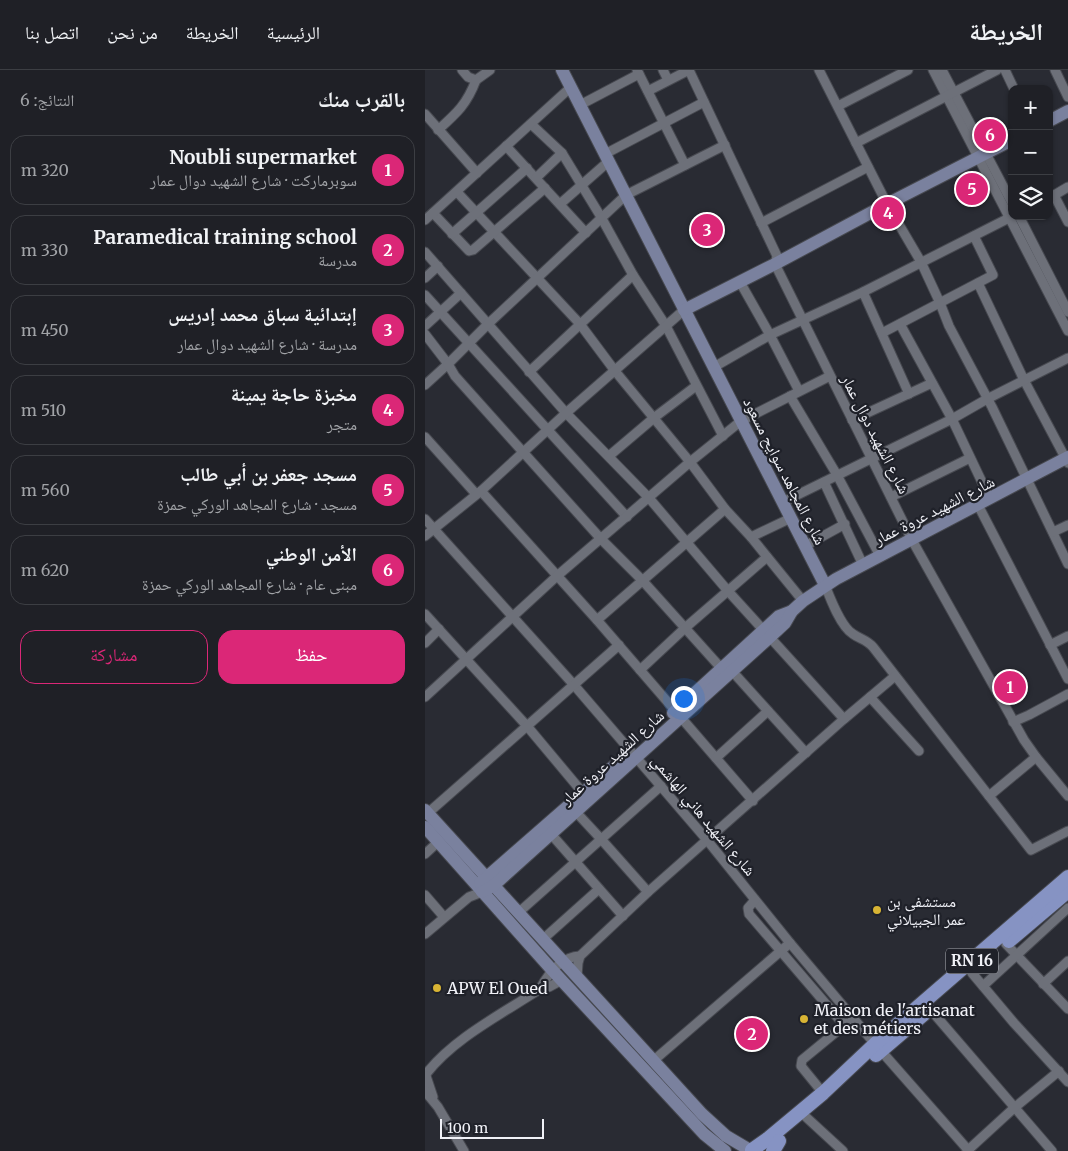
<!DOCTYPE html>
<html lang="ar">
<head>
<meta charset="utf-8">
<style>
  :root { --surface:#1f2026; --page:#2c2d32; --text:#f1f3f6; --muted:#a1a3a7; --line:#3c3e43; --accent:#db2777 }
  body { margin:0; font-family:Merriweather,"Noto Naskh Arabic",serif; background:var(--page); color:var(--text); direction:rtl }
  .controls { position:absolute; right:15px; top:15px; display:grid; overflow:hidden; border-radius:10px; box-shadow:0 1px 4px #0004 }
  .controls button { width:45px; height:45px; display:grid; place-items:center; padding:0; border:0; border-bottom:1px solid var(--line); background:var(--surface); color:var(--text); font:25px sans-serif }
  .scale { position:absolute; left:15px; bottom:12px; width:104px; box-sizing:border-box; padding-left:5px; border:2px solid #f0f1f7; border-top:0; font-size:14px; line-height:18px; white-space:nowrap; color:#f0f1f7; -webkit-text-stroke:4px #1f2129; paint-order:stroke }
  .you { position:absolute; left:258px; top:628px; width:18px; height:18px; margin:-12px; border:4px solid #fff; border-radius:50%; background:#1a73e8; box-shadow:0 0 0 8px #1a73e833 }
  .badge { display:grid; place-items:center; width:32px; height:32px; border-radius:50%; background:var(--accent); color:#fff; font-size:16px; font-weight:700 }
  .pin { position:absolute; translate:-50% -50%; border:2px solid #fff; box-shadow:0 1px 5px #0006 }
  .list { margin:0; padding:0; list-style:none }
  h2 { display:flex; justify-content:space-between; align-items:center; height:65px; margin:0; padding:0 20px; font-size:21px }
  h2 small { font-size:16px; font-weight:400; color:var(--muted) }
  .list li { display:grid; grid-template-columns:32px 1fr auto; gap:15px; align-items:center; box-sizing:border-box; height:70px; margin:0 10px 10px; padding:0 10px; border:1px solid var(--line); border-radius:15px }
  .list b { display:block; font-size:19px; white-space:nowrap }
  .list p { margin:0; font-size:16px; white-space:nowrap; color:var(--muted) }
  .list em { font-size:16px; font-style:normal; color:var(--muted) }
  .actions { display:flex; gap:10px; padding:15px 20px }
  .actions a { flex:1; padding:11px 0; border:1px solid var(--accent); border-radius:15px; text-align:center; font-size:18px; color:var(--accent) }
  .actions .main { background:var(--accent); color:#fff }
  .icon { flex:none; width:28px; height:28px; fill:none; stroke:currentColor; stroke-width:2; stroke-linecap:round; stroke-linejoin:round }
  .map { position:relative; flex:none; width:643px; height:1081px; overflow:hidden; direction:ltr }
  header { display:flex; align-items:center; gap:30px; box-sizing:border-box; height:70px; padding:0 25px; background:var(--surface); border-bottom:1px solid var(--line) }
  header strong { font-size:24px }
  nav { display:flex; gap:28px; margin-inline-start:auto; font-size:18px }
  main { display:flex }
  aside { flex:1; background:var(--surface) }
  .map>svg:first-child { display:block }
</style>
</head>
<body>
<header>
<strong>الخريطة</strong>
<nav><a>الرئيسية</a><a>الخريطة</a><a>من نحن</a><a>اتصل بنا</a></nav>
</header>
<main>
<div class="map">
<svg width="643" height="1081" viewBox="0 0 643 1081">
  <rect width="100%" height="100%" fill="#292b33"/>
  <g fill="none" stroke-linecap="round" stroke-linejoin="round">
    <defs>
      <g id="street">
        <polyline points="37,0 43,7 51,10 65,0"/>
        <polyline points="212,0 260,95"/>
        <polyline points="238,0 243,10"/>
        <polyline points="264,0 352,186 350,194 487,470 599,670 611,687 643,726"/>
        <polyline points="394,0 462,134 496,192 515,233 524,256 567,337 643,494"/>
        <polyline points="508,0 643,261"/>
        <polyline points="517,0 587,133"/>
        <polyline points="580,0 589,19"/>
        <polyline points="630,0 643,27"/>
        <polyline points="223,21 264,0"/>
        <polyline points="155,35 214,4"/>
        <polyline points="413,36 483,0"/>
        <polyline points="0,44 52,103"/>
        <polyline points="106,54 137,83 176,147 208,205 241,256 298,366"/>
        <path d="M13 60C32 43 42 34 51 10"/>
        <polyline points="431,73 572,0"/>
        <polyline points="81,76 161,163"/>
        <polyline points="180,84 279,32"/>
        <polyline points="111,108 137,83"/>
        <polyline points="32,122 155,254 190,301 265,392 300,439 326,467 378,531"/>
        <polyline points="629,125 643,152"/>
        <polyline points="626,127 643,117"/>
        <polyline points="135,134 184,91"/>
        <polyline points="8,143 44,181 48,180 120,118"/>
        <polyline points="594,146 643,242"/>
        <polyline points="0,150 146,17"/>
        <polyline points="336,153 443,97"/>
        <polyline points="27,164 102,98"/>
        <polyline points="0,182 141,343 224,428 303,521 419,649"/>
        <polyline points="0,208 13,196"/>
        <polyline points="315,212 345,265 374,321"/>
        <polyline points="553,213 599,310 643,393"/>
        <polyline points="438,222 484,324"/>
        <polyline points="0,225 202,447"/>
        <polyline points="475,254 527,349 565,429"/>
        <polyline points="0,256 36,223"/>
        <polyline points="457,263 568,205 549,166"/>
        <polyline points="0,264 23,294 0,315"/>
        <polyline points="289,297 345,265 438,222 584,148"/>
        <polyline points="104,302 208,205"/>
        <polyline points="365,326 412,405 455,486"/>
        <polyline points="427,350 507,313"/>
        <polyline points="0,367 51,424"/>
        <polyline points="184,386 230,347 271,316"/>
        <polyline points="399,412 438,495"/>
        <polyline points="56,421 172,550 328,731"/>
        <polyline points="466,427 545,388"/>
        <polyline points="358,432 527,349 562,329 643,288"/>
        <polyline points="553,435 643,609"/>
        <polyline points="0,449 149,615 282,770 365,873 450,974 544,1081"/>
        <polyline points="628,462 643,455"/>
        <polyline points="0,466 56,421 141,343 259,240"/>
        <polyline points="326,467 366,448"/>
        <polyline points="380,476 420,454"/>
        <path d="M400 515C405 528 416 557 428 564 435 569 442 570 448 577L606 780 643 761"/>
        <polyline points="0,544 102,656 158,723"/>
        <polyline points="172,550 300,439"/>
        <polyline points="0,573 14,559"/>
        <polyline points="625,575 643,566"/>
        <polyline points="296,598 217,510 176,469 30,306 23,294 63,254 201,125 300,75"/>
        <polyline points="215,600 260,558 342,487"/>
        <polyline points="307,601 381,683"/>
        <polyline points="0,627 132,506 265,392 316,351 405,306"/>
        <polyline points="445,627 494,681"/>
        <polyline points="588,652 604,645 643,624"/>
        <polyline points="291,688 343,641"/>
        <polyline points="564,726 611,687"/>
        <polyline points="151,742 176,769 223,822"/>
        <polyline points="3,743 194,575"/>
        <polyline points="126,764 198,846"/>
        <polyline points="0,784 13,772"/>
        <polyline points="0,825 19,847"/>
        <polyline points="330,830 323,838 324,844 419,955"/>
        <polyline points="93,843 236,716"/>
        <polyline points="0,864 44,827 57,822"/>
        <polyline points="117,870 174,819"/>
        <polyline points="581,874 643,939"/>
        <polyline points="547,903 589,953 643,1012"/>
        <polyline points="152,907 153,893 155,886 223,822 419,649 470,606"/>
        <polyline points="618,914 643,891"/>
        <polyline points="558,916 643,838"/>
        <path d="M115 919C123 904 136 887 155 886"/>
        <polyline points="505,939 627,1081"/>
        <polyline points="228,991 365,873"/>
        <path d="M1 1004C29 968 77 944 115 919L124 917 137 910"/>
        <polyline points="1,1006 8,1027"/>
        <polyline points="0,1021 13,1037 39,1081"/>
        <polyline points="398,1023 376,996 377,990 422,953"/>
        <polyline points="381,1047 418,1081"/>
        <polyline points="542,1081 589,1038 634,1001"/>
      </g>
      <g id="secondary">
        <polyline points="137,0 400,515"/>
        <polyline points="624,51 643,41"/>
        <polyline points="259,240 350,194 462,134 587,70"/>
        <polyline points="248,643 354,546 367,541"/>
        <polyline points="0,740 277,1044 301,1066 323,1079"/>
        <polyline points="0,757 128,901 266,1050 279,1064 300,1081"/>
        <polyline points="55,813 190,695"/>
        <polyline points="57,822 68,816 345,567 360,553 367,541 378,531 411,509 643,387"/>
      </g>
      <g id="primary">
        <polyline points="584,871 643,821"/>
        <polyline points="451,985 499,944"/>
        <polyline points="327,1080 344,1068 398,1023 450,974 643,807"/>
        <polyline points="348,1081 354,1071"/>
      </g>
    </defs>
    <use href="#street" stroke="#474950" stroke-width="11"/>
    <use href="#secondary" stroke="#474950" stroke-width="14"/>
    <use href="#primary" stroke="#474950" stroke-width="16"/>
    <use href="#street" stroke="#6d7079" stroke-width="9"/>
    <use href="#secondary" stroke="#7a819e" stroke-width="12"/>
    <use href="#primary" stroke="#8693c3" stroke-width="14"/>
  </g>
  <g fill="#d8b434" stroke="#1f2129" stroke-width="2">
    <circle cx="452" cy="840" r="5"/>
    <circle cx="12" cy="918" r="5"/>
    <circle cx="379" cy="949" r="5"/>
  </g>
  <g text-anchor="middle" stroke-width="4.5" stroke-linejoin="round" paint-order="stroke">
    <rect fill="#1f2129" stroke="#b1b3b9" stroke-width="1" x="521" y="878.5" width="52" height="25" rx="4"/>
    <g font-size="15" font-weight="bold" fill="#f0f1f7">
      <text x="547" y="896">RN 16</text>
    </g>
    <g font-size="16" fill="#f0f1f7" stroke="#1f2129">
      <text transform="translate(451 364) rotate(63)" y="6">شارع الشهيد دوال عمار</text>
      <text transform="translate(360 401) rotate(63)" y="6">شارع المجاهد سوايح مسعود</text>
      <text transform="translate(509 440) rotate(-27)" y="6">شارع الشهيد عروة عمار</text>
      <text transform="translate(187 687) rotate(-42)" y="6">شارع الشهيد عروة عمار</text>
      <text transform="translate(279 745) rotate(50)" y="6">شارع الشهيد هاني الهاشمي</text>
    </g>
    <g font-size="16" fill="#f0f1f7" stroke="#1f2129" text-anchor="start">
      <text x="462" y="837">مستشفى بن<tspan x="462" dy="18">عمر الجبيلاني</tspan></text>
      <text x="22" y="924">APW El Oued</text>
      <text x="389" y="946">Maison de l'artisanat<tspan x="389" dy="18">et des métiers</tspan></text>
    </g>
  </g>
</svg>
<div class="controls">
<button>+</button>
<button>−</button>
<button><svg class="icon" aria-label="layers" viewBox="0 0 24 24"><path d="M12 4l9 5-9 5-9-5zM3 14l9 5 9-5"/></svg></button>
</div>
<div class="scale">100 m</div>
<div class="you"></div>
<div class="pin badge" style="left:585px;top:617px">1</div>
<div class="pin badge" style="left:327px;top:964px">2</div>
<div class="pin badge" style="left:282px;top:160px">3</div>
<div class="pin badge" style="left:463px;top:143px">4</div>
<div class="pin badge" style="left:547px;top:119px">5</div>
<div class="pin badge" style="left:565px;top:65px">6</div>
</div>
<aside>
<h2>بالقرب منك<small>النتائج: 6</small></h2>
<ul class="list">
<li><span class="badge">1</span><div><b>Noubli supermarket</b><p>سوبرماركت · شارع الشهيد دوال عمار</p></div><em>320 m</em></li>
<li><span class="badge">2</span><div><b>Paramedical training school</b><p>مدرسة</p></div><em>330 m</em></li>
<li><span class="badge">3</span><div><b>إبتدائية سباق محمد إدريس</b><p>مدرسة · شارع الشهيد دوال عمار</p></div><em>450 m</em></li>
<li><span class="badge">4</span><div><b>مخبزة حاجة يمينة</b><p>متجر</p></div><em>510 m</em></li>
<li><span class="badge">5</span><div><b>مسجد جعفر بن أبي طالب</b><p>مسجد · شارع المجاهد الوركي حمزة</p></div><em>560 m</em></li>
<li><span class="badge">6</span><div><b>الأمن الوطني</b><p>مبنى عام · شارع المجاهد الوركي حمزة</p></div><em>620 m</em></li>
</ul>
<div class="actions"><a class="main">حفظ</a><a>مشاركة</a></div>
</aside>
</main>
</body>
</html>
